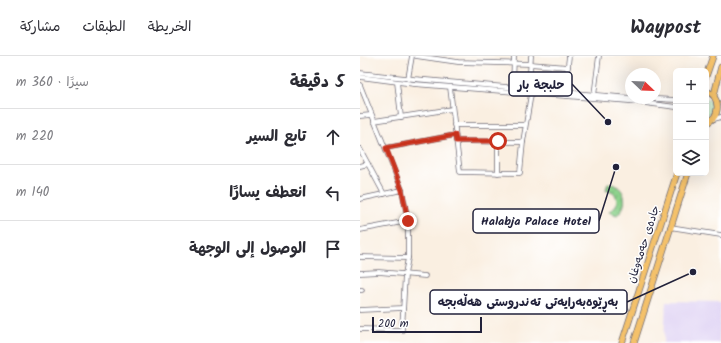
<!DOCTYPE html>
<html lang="ar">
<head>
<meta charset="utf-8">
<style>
  :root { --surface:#fff; --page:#f2f2f3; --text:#2b2b33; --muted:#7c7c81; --line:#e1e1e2 }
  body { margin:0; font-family:Kalam,"Playpen Sans Arabic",sans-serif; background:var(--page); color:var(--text); direction:rtl }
  .controls { position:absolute; right:12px; top:12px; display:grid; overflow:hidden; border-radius:6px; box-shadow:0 4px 16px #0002 }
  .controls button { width:36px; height:36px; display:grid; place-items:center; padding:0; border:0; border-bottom:1px solid var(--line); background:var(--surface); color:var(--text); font:20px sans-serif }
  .compass { position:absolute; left:265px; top:12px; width:36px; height:36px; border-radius:50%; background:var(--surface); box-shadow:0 4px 16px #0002; rotate:113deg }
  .scale { position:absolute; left:12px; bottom:10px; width:110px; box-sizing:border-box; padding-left:4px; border:2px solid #22223b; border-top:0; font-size:11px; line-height:14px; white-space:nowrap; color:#22223b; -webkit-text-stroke:3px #fff; paint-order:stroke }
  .stop { position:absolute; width:12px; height:12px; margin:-9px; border:3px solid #c8321e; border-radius:50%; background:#fff }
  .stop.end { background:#c8321e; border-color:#fff; box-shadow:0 1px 4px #0008 }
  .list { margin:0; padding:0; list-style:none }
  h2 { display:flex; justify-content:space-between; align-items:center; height:52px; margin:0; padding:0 16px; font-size:17px }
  h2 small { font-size:13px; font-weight:400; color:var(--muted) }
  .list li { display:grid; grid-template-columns:26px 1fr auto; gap:12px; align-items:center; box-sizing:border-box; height:56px; padding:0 16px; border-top:1px solid var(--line) }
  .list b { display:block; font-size:15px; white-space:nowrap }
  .list em { font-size:13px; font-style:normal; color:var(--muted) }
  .icon { flex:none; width:22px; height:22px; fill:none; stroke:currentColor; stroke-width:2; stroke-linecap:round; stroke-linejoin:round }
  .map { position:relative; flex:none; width:361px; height:287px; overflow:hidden; direction:ltr }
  header { display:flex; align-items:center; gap:24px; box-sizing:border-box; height:56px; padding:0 20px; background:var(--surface); border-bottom:1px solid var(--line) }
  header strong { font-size:19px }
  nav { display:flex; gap:22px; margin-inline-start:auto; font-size:14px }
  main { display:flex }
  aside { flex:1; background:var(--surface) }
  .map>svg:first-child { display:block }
</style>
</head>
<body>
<header>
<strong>Waypost</strong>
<nav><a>الخريطة</a><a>الطبقات</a><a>مشاركة</a></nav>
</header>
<main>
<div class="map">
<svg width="361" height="287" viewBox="0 0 361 287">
  <defs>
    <pattern id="green-dots" width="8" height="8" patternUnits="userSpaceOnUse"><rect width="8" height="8" fill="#8ed38d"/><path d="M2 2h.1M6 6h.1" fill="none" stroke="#7ab57b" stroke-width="1.8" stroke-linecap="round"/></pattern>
  </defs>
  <rect width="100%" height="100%" fill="#fff"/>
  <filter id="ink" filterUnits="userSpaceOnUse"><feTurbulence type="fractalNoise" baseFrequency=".025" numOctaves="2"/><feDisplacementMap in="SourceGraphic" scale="8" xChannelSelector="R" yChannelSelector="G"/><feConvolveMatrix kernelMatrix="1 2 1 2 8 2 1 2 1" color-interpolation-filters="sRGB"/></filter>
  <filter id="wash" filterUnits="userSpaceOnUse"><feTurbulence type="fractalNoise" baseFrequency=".012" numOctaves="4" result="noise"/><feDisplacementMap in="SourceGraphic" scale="16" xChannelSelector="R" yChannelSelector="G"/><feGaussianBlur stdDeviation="0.9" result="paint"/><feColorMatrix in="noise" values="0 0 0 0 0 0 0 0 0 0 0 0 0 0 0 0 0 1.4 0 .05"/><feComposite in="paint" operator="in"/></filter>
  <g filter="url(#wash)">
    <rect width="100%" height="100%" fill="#faefe1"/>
    <polygon fill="#e0d4f4" points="306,245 361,246 359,287 304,287"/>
    <g fill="url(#green-dots)" stroke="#587a64">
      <path d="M346 42C355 46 355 56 346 60Z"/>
      <path d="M248 127C264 128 271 148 257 159L249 156 256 150C258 142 256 134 246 134Z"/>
    </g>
  </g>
  <g filter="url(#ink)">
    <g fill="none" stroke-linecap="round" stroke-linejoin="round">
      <defs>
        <g id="minor">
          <polyline points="56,0 98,6 170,8 208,11"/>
          <polyline points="0,17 54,23 271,42"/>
          <polyline points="0,21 54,28 269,45 316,51"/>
          <polyline points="48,23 52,0"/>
          <polyline points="37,26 41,61"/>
          <polyline points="0,29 42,134 48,165 48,202 45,218 42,274 0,273"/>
          <polyline points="90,31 100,116 160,117 163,86 171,38"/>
          <polyline points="153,31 154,0"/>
          <polyline points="169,32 171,0"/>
          <polyline points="205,35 209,0"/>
          <polyline points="234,40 239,0"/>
          <polyline points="277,42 316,44"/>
          <polyline points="0,60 11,59"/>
          <polyline points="354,63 361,61"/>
          <polyline points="14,65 92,53"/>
          <polyline points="94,69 165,69"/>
          <polyline points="96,85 163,86"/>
          <polyline points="26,92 95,79"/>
          <polyline points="0,93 24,138"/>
          <polyline points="0,110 8,108"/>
          <polyline points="138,117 138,85"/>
          <polyline points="0,143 42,134"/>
          <polyline points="310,171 361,179"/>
          <polyline points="0,174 48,165"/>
          <polyline points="0,201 48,202"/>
          <polyline points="0,217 19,216 65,220"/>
          <polyline points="0,234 2,234"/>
          <polyline points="0,254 43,252"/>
        </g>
        <g id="major">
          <polyline points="346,20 353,0"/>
          <path d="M346 35C361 40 361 62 346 67"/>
          <polyline points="354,39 361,11"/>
          <polyline points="262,287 317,117"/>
          <polyline points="274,287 328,117"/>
        </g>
      </defs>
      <use href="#minor" stroke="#6e6a75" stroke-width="5.5"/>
      <use href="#major" stroke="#6e6a75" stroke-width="7"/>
      <use href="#minor" stroke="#fff" stroke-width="4"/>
      <use href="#major" stroke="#f4c16a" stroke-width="5.5"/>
    </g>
  </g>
  <g fill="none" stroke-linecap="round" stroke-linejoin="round" filter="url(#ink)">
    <polyline stroke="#c8321e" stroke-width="5" points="48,165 42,134 26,92 95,79 96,85 138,85"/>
  </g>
  <g text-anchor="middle" stroke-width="3" stroke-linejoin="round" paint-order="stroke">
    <g font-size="11" fill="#22223b" stroke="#fff">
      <text transform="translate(283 188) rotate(-72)" y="4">جادەی حەمەوغان</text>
    </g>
  </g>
  <path fill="none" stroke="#22223b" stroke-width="1.5" d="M248 66L212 28M256 111L239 165M333 216L267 246"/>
  <g fill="#22223b" stroke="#fff" stroke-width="1.5">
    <circle cx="248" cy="66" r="4"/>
    <circle cx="256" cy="111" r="4"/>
    <circle cx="333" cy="216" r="4"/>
  </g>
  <g fill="#fff" stroke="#22223b" stroke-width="1.5">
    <rect x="149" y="16" width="63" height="24" rx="4"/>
    <rect x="113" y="153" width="126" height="24" rx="4"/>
    <rect x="70" y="234" width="197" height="24" rx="4"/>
  </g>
  <g font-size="12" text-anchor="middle" font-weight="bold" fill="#22223b">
    <text x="181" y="33">حلبجة بار</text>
    <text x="176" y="169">Halabja Palace Hotel</text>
    <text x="168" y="250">بەڕێوەبەرایەتی تەندروستی هەڵەبجە</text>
  </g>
</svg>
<div class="controls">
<button>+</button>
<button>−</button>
<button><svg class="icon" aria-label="layers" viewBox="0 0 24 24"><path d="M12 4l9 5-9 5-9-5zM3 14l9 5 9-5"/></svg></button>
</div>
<svg class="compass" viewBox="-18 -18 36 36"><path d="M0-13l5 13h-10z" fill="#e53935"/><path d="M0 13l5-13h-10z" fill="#7c7c81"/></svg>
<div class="scale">200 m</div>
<div class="stop" style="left:138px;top:85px"></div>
<div class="stop end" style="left:48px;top:165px"></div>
</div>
<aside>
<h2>5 دقيقة<small>سيرًا · 360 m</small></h2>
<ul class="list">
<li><svg class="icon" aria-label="ahead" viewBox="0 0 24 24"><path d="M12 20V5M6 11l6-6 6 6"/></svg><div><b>تابع السير</b></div><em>220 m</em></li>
<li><svg class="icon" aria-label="left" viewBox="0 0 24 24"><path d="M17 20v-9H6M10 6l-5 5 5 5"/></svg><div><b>انعطف يسارًا</b></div><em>140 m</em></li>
<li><svg class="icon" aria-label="arrive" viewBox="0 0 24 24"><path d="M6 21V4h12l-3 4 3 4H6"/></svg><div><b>الوصول إلى الوجهة</b></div></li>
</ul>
</aside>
</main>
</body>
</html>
